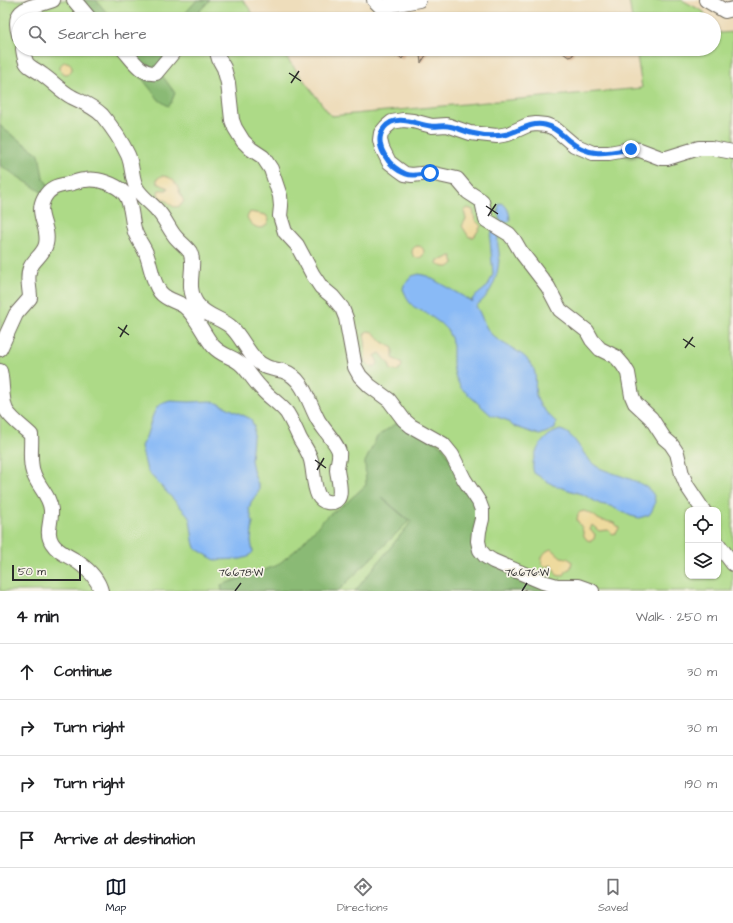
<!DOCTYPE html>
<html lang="en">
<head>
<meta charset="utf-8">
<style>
  :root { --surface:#fff; --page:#f6f6f6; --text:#202124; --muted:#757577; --line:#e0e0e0; --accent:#111827 }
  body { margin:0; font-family:"Architects Daughter",sans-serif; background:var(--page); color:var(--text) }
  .controls { position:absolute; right:12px; bottom:12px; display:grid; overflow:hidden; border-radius:8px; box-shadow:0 1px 3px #0004 }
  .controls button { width:36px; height:36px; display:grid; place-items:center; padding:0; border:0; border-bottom:1px solid var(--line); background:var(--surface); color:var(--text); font:20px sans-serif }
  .scale { position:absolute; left:12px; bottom:10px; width:69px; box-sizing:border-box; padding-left:4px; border:2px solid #2b2b2b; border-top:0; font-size:11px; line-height:14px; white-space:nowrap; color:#2b2b2b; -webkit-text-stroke:3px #f7f3e8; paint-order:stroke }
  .stop { position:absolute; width:12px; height:12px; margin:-9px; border:3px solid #1a73e8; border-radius:50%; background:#fff }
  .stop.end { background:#1a73e8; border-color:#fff; box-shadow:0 1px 4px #0008 }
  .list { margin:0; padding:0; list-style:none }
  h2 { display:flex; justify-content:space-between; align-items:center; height:52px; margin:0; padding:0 16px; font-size:17px }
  h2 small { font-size:13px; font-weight:400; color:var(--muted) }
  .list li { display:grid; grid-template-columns:26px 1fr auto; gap:12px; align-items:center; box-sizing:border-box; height:56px; padding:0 16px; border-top:1px solid var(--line) }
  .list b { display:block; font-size:15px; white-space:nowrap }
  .list em { font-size:13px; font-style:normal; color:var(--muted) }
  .icon { flex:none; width:22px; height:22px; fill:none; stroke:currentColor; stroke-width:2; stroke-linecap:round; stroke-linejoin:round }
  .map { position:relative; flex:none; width:733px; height:591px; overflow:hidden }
  .search { position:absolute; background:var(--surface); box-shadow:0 1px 3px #0004; left:12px; right:12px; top:12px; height:44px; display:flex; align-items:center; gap:10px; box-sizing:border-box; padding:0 14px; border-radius:22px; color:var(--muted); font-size:15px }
  .sheet { height:276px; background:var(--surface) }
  nav { display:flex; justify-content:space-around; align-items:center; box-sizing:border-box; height:56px; border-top:1px solid var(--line); background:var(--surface); font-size:11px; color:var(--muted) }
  nav a { display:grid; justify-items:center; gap:2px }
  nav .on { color:var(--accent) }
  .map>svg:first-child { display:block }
</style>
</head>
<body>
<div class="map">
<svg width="733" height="591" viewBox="0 0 733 591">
  <rect width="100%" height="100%" fill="#f7f3e8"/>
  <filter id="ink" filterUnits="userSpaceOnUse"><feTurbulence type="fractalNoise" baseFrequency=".025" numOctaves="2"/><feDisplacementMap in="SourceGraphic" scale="8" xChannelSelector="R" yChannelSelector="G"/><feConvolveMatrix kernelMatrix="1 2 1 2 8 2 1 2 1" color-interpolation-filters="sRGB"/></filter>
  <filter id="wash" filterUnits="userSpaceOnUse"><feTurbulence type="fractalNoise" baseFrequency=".012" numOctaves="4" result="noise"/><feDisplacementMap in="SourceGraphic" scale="16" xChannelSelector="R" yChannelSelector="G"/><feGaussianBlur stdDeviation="0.9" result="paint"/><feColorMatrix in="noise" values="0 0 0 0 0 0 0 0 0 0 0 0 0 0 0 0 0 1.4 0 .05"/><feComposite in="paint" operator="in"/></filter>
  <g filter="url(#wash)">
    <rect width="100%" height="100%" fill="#edb"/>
    <g fill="#adda87" stroke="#6c8259" fill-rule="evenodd">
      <path d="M0 0H243L257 19H19V49H280L331 116 642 88 636 49H714V31L721 33 733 32V591H0ZM688 510H718V576H688Z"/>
      <polygon points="629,0 682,0 704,12 706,19 632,19"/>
    </g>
    <g fill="#8aba74" stroke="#5a7250">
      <polygon points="80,0 96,0 112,19 95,19"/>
      <polygon points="197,0 210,0 192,19 180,19"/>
      <polygon points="119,49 138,49 143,55 150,53 154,49 169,49 158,70 175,93 171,103 168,106 159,100"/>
      <polygon points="0,125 5,130 39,154 43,177 49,187 43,193 0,165"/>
      <polygon points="396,423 405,424 443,447 479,509 478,548 564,591 355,591 411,522 381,497 409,521 338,591 222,591 221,585 276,566 297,549 326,517 346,503 366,485 365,462 377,437"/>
    </g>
    <g fill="#eeda9e" stroke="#8c8264">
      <circle cx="66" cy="68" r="6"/>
      <path d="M161 176C178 176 177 190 184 201L180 206C170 209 172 203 165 200 163 199 161 198 159 197L158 192 159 190H167L168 188 157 183V179Z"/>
      <polygon points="468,208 473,210 475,220 481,226 474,237 469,237 462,226 466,219 464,211"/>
      <path d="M250 212 266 215 269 220C264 234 251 227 247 217Z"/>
      <circle cx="418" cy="252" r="6"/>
      <path d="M450 256H452L454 263C450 269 442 268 437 263L438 260 445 259Z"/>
      <path d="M367 331 373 332 382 342 393 348V358L402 364 401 369 396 371 391 370 389 364 380 353 375 356 378 363 375 367H371L366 362C364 353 367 344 364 335Z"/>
      <path d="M584 511C590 513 594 515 598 519 606 524 612 518 619 528L617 532 613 534 608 530 599 531 592 525 590 530 595 534 594 539 591 541 587 540 584 536 582 528 577 520 578 514 580 512Z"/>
      <path d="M552 549 561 557 567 558 572 561 571 568 567 570 564 575 560 576 557 575 552 565 546 567 542 564C540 557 545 550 552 549Z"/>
    </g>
    <g fill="#89baf6" stroke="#5a7290">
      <path d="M502 203C508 207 510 214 510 221L505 223 500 220 498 212 499 204Z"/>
      <path d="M493 227 500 231C495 244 500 248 499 259 498 278 491 295 476 306 482 315 484 327 492 335 505 347 522 350 532 365 538 376 534 384 536 395 538 406 549 415 556 422L555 429 540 435 513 426 506 420 491 415 461 388 456 378 453 367V346L451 338 447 330 440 323 426 313 414 307 409 302 403 289 404 285 412 276 419 274 427 276 473 302 472 299 488 286 493 274 490 240Z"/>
      <polygon points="170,401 189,402 211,401 220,404 251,419 254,427 251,460 254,474 259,487 259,491 251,502 249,509 253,522 251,541 253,552 248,557 241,559 215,560 208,556 195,548 193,541 190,520 187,514 147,471 141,446 146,437 153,415 157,407 161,404"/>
      <path d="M560 430C576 433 582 457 596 466 613 477 674 483 649 515L639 518 631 516 610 506 600 504 584 495 553 485 534 473C530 462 537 446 546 438 549 434 555 432 560 430Z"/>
    </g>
    <g id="blocks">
      <g fill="#dbb18b">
        <polygon points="389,49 430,49 421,63 420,55 415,51 405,54 402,59 399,56 395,57 395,53"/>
        <polygon points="558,49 574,49 573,55 570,57 567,56"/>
      </g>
    </g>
  </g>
  <g filter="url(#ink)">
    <use href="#blocks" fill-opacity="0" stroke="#6f695d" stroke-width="1"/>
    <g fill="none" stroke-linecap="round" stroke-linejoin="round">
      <defs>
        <g id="minor">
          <polyline points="74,0 90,19"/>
          <polyline points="374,0 381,7 419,0"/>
          <polyline points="706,0 725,11 733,9"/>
          <path d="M19 35C10 5 33 8 53 0"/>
          <path d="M123 49C132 59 141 75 156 73L176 49"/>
          <polyline points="216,49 219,59 224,68 228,83 232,120 235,128 243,141 251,149 263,157 271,169 280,196 281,206 280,216 285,232 297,245 313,275 321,287 333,297 342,308 346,318 355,367 360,376 370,386 389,400 404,420 411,426 443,444 452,455 464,479 479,502 482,510 482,519 479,531 478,541 480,550 485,556 493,561 543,582 557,586 578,586 592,591"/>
          <path d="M0 349 16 314 30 298C30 288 26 278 30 268 34 259 44 254 46 244 50 227 35 215 44 198 50 187 57 186 68 184 74 183 80 180 85 180 97 178 116 184 124 193 132 201 131 221 135 232 138 240 143 246 146 253 151 266 152 281 160 292 167 301 178 301 185 307 197 317 203 334 213 346 223 357 233 356 242 365 249 372 254 381 261 388 268 397 279 403 287 413 292 421 296 430 300 439 304 446 309 452 311 460 314 472 313 484 318 495 320 499 322 501 327 502 347 505 338 480 337 470 337 464 340 458 339 452 338 444 321 427 317 418 308 401 303 377 283 371 273 369 264 368 256 360 246 350 241 336 231 327 221 318 205 316 197 304 184 286 197 266 190 252 186 246 178 241 174 235 168 227 164 217 157 210 151 203 142 197 137 189 131 178 133 166 128 155 122 142 111 126 102 115 93 106 82 102 72 97 61 91 53 82 43 75 29 64 26 70 23 49"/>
          <path d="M0 371C3 383 1 399 6 410 12 420 23 427 31 435 32 447 29 460 33 472 37 486 50 495 51 510 52 522 45 532 52 543 58 553 70 556 79 563 89 570 98 579 101 591"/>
          <polyline points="703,510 687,486 682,474 677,453 671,444 664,438 651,418 635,403 632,396 628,373 623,365 616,357 600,349 592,340 587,331 560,310 548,287 521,252 514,240 509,234 486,220 482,201 468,192 457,179 430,173 412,175 405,174 398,169 389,162 382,148 380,140 381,133 386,127 392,122 403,120 413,121 432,126 447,125 470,133 497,136 508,134 528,125 536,124 546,125 554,128 574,145 593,153 609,153 631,149 640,150 661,158 667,158 699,148 711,148 733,152"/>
          <polyline points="718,544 733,564"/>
        </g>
      </defs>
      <use href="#minor" stroke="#6f695d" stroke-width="16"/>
      <polyline stroke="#6f695d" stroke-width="1.5" stroke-dasharray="3 3" stroke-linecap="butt" points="523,591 528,588"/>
      <use href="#minor" stroke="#fff" stroke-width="14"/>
    </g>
  </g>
  <g fill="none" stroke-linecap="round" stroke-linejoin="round" filter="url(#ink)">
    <path stroke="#1a73e8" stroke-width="5" d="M430 173C422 174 414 177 406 174 390 168 372 145 384 128 396 113 415 124 430 126 436 127 442 125 448 126 456 127 463 131 471 133 483 136 496 137 508 134 521 130 531 122 545 125 555 127 561 134 568 140 590 158 606 153 631 149"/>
  </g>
  <path fill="none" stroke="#2b2b2b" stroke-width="1.5" d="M289 73 301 81M291 83 299 71M486 206 498 214M488 216 496 204M118 327 129 335M120 337 127 325M683 339 695 347M685 348 693 337M315 460 326 468M317 470 324 458M235 591 241 583M522 591 527 583"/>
  <g font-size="10" text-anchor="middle" fill="#2b2b2b" stroke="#f7f3e8" stroke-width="3.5" stroke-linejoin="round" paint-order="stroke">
    <text x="241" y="576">76.678°W</text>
    <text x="527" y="576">76.676°W</text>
  </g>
</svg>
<div class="controls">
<button><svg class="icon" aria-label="locate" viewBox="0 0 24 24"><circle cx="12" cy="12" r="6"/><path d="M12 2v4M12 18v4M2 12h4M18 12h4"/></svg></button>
<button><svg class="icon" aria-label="layers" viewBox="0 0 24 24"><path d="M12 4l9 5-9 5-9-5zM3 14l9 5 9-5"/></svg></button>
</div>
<div class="scale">50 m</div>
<div class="stop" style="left:430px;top:173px"></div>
<div class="stop end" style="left:631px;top:149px"></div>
<div class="search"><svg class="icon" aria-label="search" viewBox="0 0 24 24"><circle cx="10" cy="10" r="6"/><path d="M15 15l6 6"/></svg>Search here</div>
</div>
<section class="sheet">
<h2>4 min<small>Walk · 250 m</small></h2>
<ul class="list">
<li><svg class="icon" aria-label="ahead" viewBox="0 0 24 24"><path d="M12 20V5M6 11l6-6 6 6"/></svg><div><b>Continue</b></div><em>30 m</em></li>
<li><svg class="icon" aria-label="right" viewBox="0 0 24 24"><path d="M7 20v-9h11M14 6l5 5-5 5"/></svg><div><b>Turn right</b></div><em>30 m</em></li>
<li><svg class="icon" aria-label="right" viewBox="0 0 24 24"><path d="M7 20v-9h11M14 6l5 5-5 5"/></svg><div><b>Turn right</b></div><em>190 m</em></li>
<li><svg class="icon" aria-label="arrive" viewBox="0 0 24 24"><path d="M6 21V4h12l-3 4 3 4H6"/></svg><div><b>Arrive at destination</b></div></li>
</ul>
</section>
<nav>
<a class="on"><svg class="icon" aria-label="map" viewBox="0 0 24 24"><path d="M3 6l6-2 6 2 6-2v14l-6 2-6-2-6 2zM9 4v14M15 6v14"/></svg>Map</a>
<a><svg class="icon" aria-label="directions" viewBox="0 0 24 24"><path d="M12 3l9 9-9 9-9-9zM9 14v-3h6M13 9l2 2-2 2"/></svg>Directions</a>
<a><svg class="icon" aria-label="saved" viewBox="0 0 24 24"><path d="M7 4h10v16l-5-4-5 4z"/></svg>Saved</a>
</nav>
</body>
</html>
